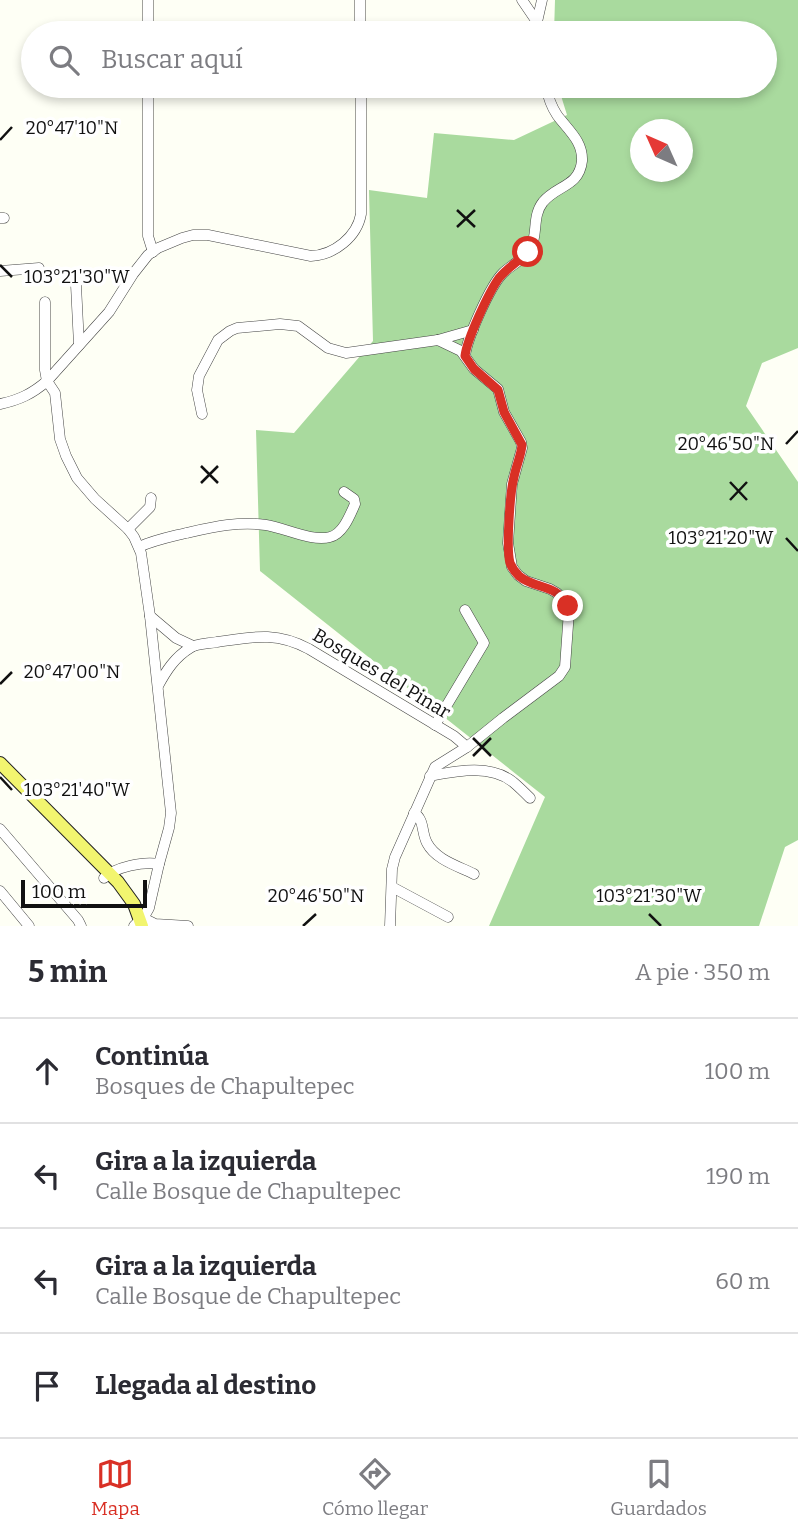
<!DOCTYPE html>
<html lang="es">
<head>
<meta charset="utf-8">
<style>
  :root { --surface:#fff; --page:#f2f2f3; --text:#2b2b33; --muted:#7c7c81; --line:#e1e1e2; --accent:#d93025 }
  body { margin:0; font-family:Bitter,serif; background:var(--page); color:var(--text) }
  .compass { position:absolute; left:630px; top:119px; width:63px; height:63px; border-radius:50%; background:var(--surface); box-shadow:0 4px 10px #0003; rotate:315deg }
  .scale { position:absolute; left:21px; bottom:18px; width:126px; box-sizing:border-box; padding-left:7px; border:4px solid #111; border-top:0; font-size:19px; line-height:24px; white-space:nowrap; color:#111; -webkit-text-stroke:5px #fff; paint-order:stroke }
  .stop { position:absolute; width:21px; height:21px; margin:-16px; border:5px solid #d93025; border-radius:50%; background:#fff }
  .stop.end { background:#d93025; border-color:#fff; box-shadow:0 2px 7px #0008 }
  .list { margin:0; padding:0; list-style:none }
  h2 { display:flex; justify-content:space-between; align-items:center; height:91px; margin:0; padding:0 28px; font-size:30px }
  h2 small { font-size:23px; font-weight:400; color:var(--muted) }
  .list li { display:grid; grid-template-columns:46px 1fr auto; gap:21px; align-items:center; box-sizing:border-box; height:105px; padding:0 28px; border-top:2px solid var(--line) }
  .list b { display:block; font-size:26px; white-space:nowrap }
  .list p { margin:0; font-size:23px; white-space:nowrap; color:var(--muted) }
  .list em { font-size:23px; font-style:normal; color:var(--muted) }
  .icon { flex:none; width:38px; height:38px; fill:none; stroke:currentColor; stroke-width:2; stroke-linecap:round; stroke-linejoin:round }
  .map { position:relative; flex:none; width:798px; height:926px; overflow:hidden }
  .search { position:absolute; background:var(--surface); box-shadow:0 4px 10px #0003; left:21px; right:21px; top:21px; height:77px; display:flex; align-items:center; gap:18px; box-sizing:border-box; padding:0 24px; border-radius:38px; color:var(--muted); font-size:26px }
  .sheet { height:511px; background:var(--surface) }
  nav { display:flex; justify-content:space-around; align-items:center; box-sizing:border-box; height:98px; border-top:2px solid var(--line); background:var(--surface); font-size:19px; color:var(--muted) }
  nav a { display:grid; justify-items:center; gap:4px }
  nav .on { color:var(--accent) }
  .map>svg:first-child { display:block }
</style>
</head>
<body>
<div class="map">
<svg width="798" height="926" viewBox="0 0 798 926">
  <rect width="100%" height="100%" fill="#fefff5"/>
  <path fill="#a9da9e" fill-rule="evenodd" d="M555 0H798V348L762 363 746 406 798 482V840L785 847 759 926H489L545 797 260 571 256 430 294 433 373 341 369 190 427 198 434 133 514 140 567 115 558 86H765V33H554ZM640 130H682V172H640Z"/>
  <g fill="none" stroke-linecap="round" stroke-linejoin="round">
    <defs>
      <g id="minor">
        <polyline points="148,0 148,33"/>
        <polyline points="360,0 360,33"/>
        <polyline points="522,0 537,22 541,33"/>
        <polyline points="537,22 542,0"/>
        <polyline points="148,86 148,236 153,252"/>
        <polyline points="0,218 4,218"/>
        <polyline points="0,271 39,268"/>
        <polyline points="76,285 79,345"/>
        <polyline points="45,302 45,370 47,381 55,393 60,439 66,456 77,478 95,499 128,529 134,537 141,553 150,616 171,813 169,828 159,864 149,908 145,915 134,926"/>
        <path d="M465 356C467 338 490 286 503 273 511 265 525 259 531 248 538 233 532 216 543 202 557 185 579 187 582 161 583 141 568 130 557 115 551 106 548 97 546 86"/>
        <path d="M0 404C19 400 32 394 47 381L109 312 133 274 148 255 158 248 182 238 193 235H208L311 256C334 255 357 237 361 214V86"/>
        <polyline points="202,414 197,390 199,376 218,340 230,331 237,328 280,324 298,326 328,348 346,353 438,340 473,330"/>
        <polyline points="128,529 150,507 151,498"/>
        <path d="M139 547C154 540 170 537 186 533 213 527 238 521 266 525 285 528 312 542 330 537 343 534 350 515 355 504L354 499 344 492"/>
        <polyline points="150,616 176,638 193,646"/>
        <path d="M158 686C166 671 175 657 190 648 197 643 208 644 217 642 252 637 276 631 309 649L454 736 467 747"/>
        <polyline points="435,725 484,643 465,610"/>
        <path d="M430 776C457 771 490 764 513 782 519 787 524 792 530 798"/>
        <path d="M414 813C425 820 421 832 427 843 436 860 458 866 474 874"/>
        <polyline points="0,829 78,920 81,926"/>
        <path d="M104 878C115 867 144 861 159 864"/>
        <polyline points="392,887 448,917"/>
        <polyline points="0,891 29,926"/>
        <polyline points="143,918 155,924 188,926"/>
        <polyline points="390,926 392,869 395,857 435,767 467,747 503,718 559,676 565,667 569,611 566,603 557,593 550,589 526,581 518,575 512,567 508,543 512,484 522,448 521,442 504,412 498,389 474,369 461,351 438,340"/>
      </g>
      <polyline id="major" points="0,763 118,882 134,904 142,926"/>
    </defs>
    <use href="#minor" stroke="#444" stroke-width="11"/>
    <use href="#major" stroke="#222" stroke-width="14"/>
    <use href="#minor" stroke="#fff" stroke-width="10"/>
    <use href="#major" stroke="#f2f56f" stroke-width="12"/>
  </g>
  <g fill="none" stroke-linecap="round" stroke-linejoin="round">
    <path stroke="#d93025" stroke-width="9" d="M528 252C519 261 507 268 499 278 489 292 467 339 465 356L474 369 498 390 504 412 522 445C521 456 516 466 514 477 510 492 506 548 510 563 512 568 515 572 519 576 536 590 556 583 568 606"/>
  </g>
  <path fill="none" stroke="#111" stroke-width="2.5" d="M0 140 12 127M457 210 475 227M457 227 475 210M0 265 12 277M786 444 798 431M201 466 218 483M730 482 747 500M201 483 218 466M730 500 747 482M786 538 798 551M0 684 12 672M473 738 491 756M473 756 491 738M0 777 12 790M649 914 661 926M303 926 316 914"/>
  <g text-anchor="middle" stroke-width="7" stroke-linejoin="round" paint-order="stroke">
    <g font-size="19" fill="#111" stroke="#fff">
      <text transform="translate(382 673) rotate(31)" y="7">Bosques del Pinar</text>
    </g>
  </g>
  <g font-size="18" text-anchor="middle" fill="#111" stroke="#fff" stroke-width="7" stroke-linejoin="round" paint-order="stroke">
    <text x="72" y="134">20°47'10"N</text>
    <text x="77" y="283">103°21'30"W</text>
    <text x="726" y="450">20°46'50"N</text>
    <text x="721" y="544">103°21'20"W</text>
    <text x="72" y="678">20°47'00"N</text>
    <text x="77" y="796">103°21'40"W</text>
    <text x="316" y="902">20°46'50"N</text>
    <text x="649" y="902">103°21'30"W</text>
  </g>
</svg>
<svg class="compass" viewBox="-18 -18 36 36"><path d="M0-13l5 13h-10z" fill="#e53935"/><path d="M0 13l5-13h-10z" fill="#7c7c81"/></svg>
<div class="scale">100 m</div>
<div class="stop" style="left:528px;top:252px"></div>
<div class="stop end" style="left:568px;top:606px"></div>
<div class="search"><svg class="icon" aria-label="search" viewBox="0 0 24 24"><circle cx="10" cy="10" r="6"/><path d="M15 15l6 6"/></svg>Buscar aquí</div>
</div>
<section class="sheet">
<h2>5 min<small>A pie · 350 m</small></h2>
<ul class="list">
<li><svg class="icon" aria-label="ahead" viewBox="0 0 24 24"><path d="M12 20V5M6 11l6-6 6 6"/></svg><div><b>Continúa</b><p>Bosques de Chapultepec</p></div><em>100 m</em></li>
<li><svg class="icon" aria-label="left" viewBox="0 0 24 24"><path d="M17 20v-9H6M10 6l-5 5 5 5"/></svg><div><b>Gira a la izquierda</b><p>Calle Bosque de Chapultepec</p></div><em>190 m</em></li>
<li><svg class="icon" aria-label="left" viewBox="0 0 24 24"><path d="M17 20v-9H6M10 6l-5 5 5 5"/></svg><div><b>Gira a la izquierda</b><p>Calle Bosque de Chapultepec</p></div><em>60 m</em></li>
<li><svg class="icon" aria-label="arrive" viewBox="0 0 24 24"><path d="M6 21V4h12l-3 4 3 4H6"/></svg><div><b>Llegada al destino</b></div></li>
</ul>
</section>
<nav>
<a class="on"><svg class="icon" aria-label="map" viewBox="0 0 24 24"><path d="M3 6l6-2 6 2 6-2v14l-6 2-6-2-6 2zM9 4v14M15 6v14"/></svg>Mapa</a>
<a><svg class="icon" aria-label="directions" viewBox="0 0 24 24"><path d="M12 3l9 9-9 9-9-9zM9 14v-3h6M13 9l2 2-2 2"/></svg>Cómo llegar</a>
<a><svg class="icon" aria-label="saved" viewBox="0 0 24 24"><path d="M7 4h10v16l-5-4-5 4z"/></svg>Guardados</a>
</nav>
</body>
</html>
